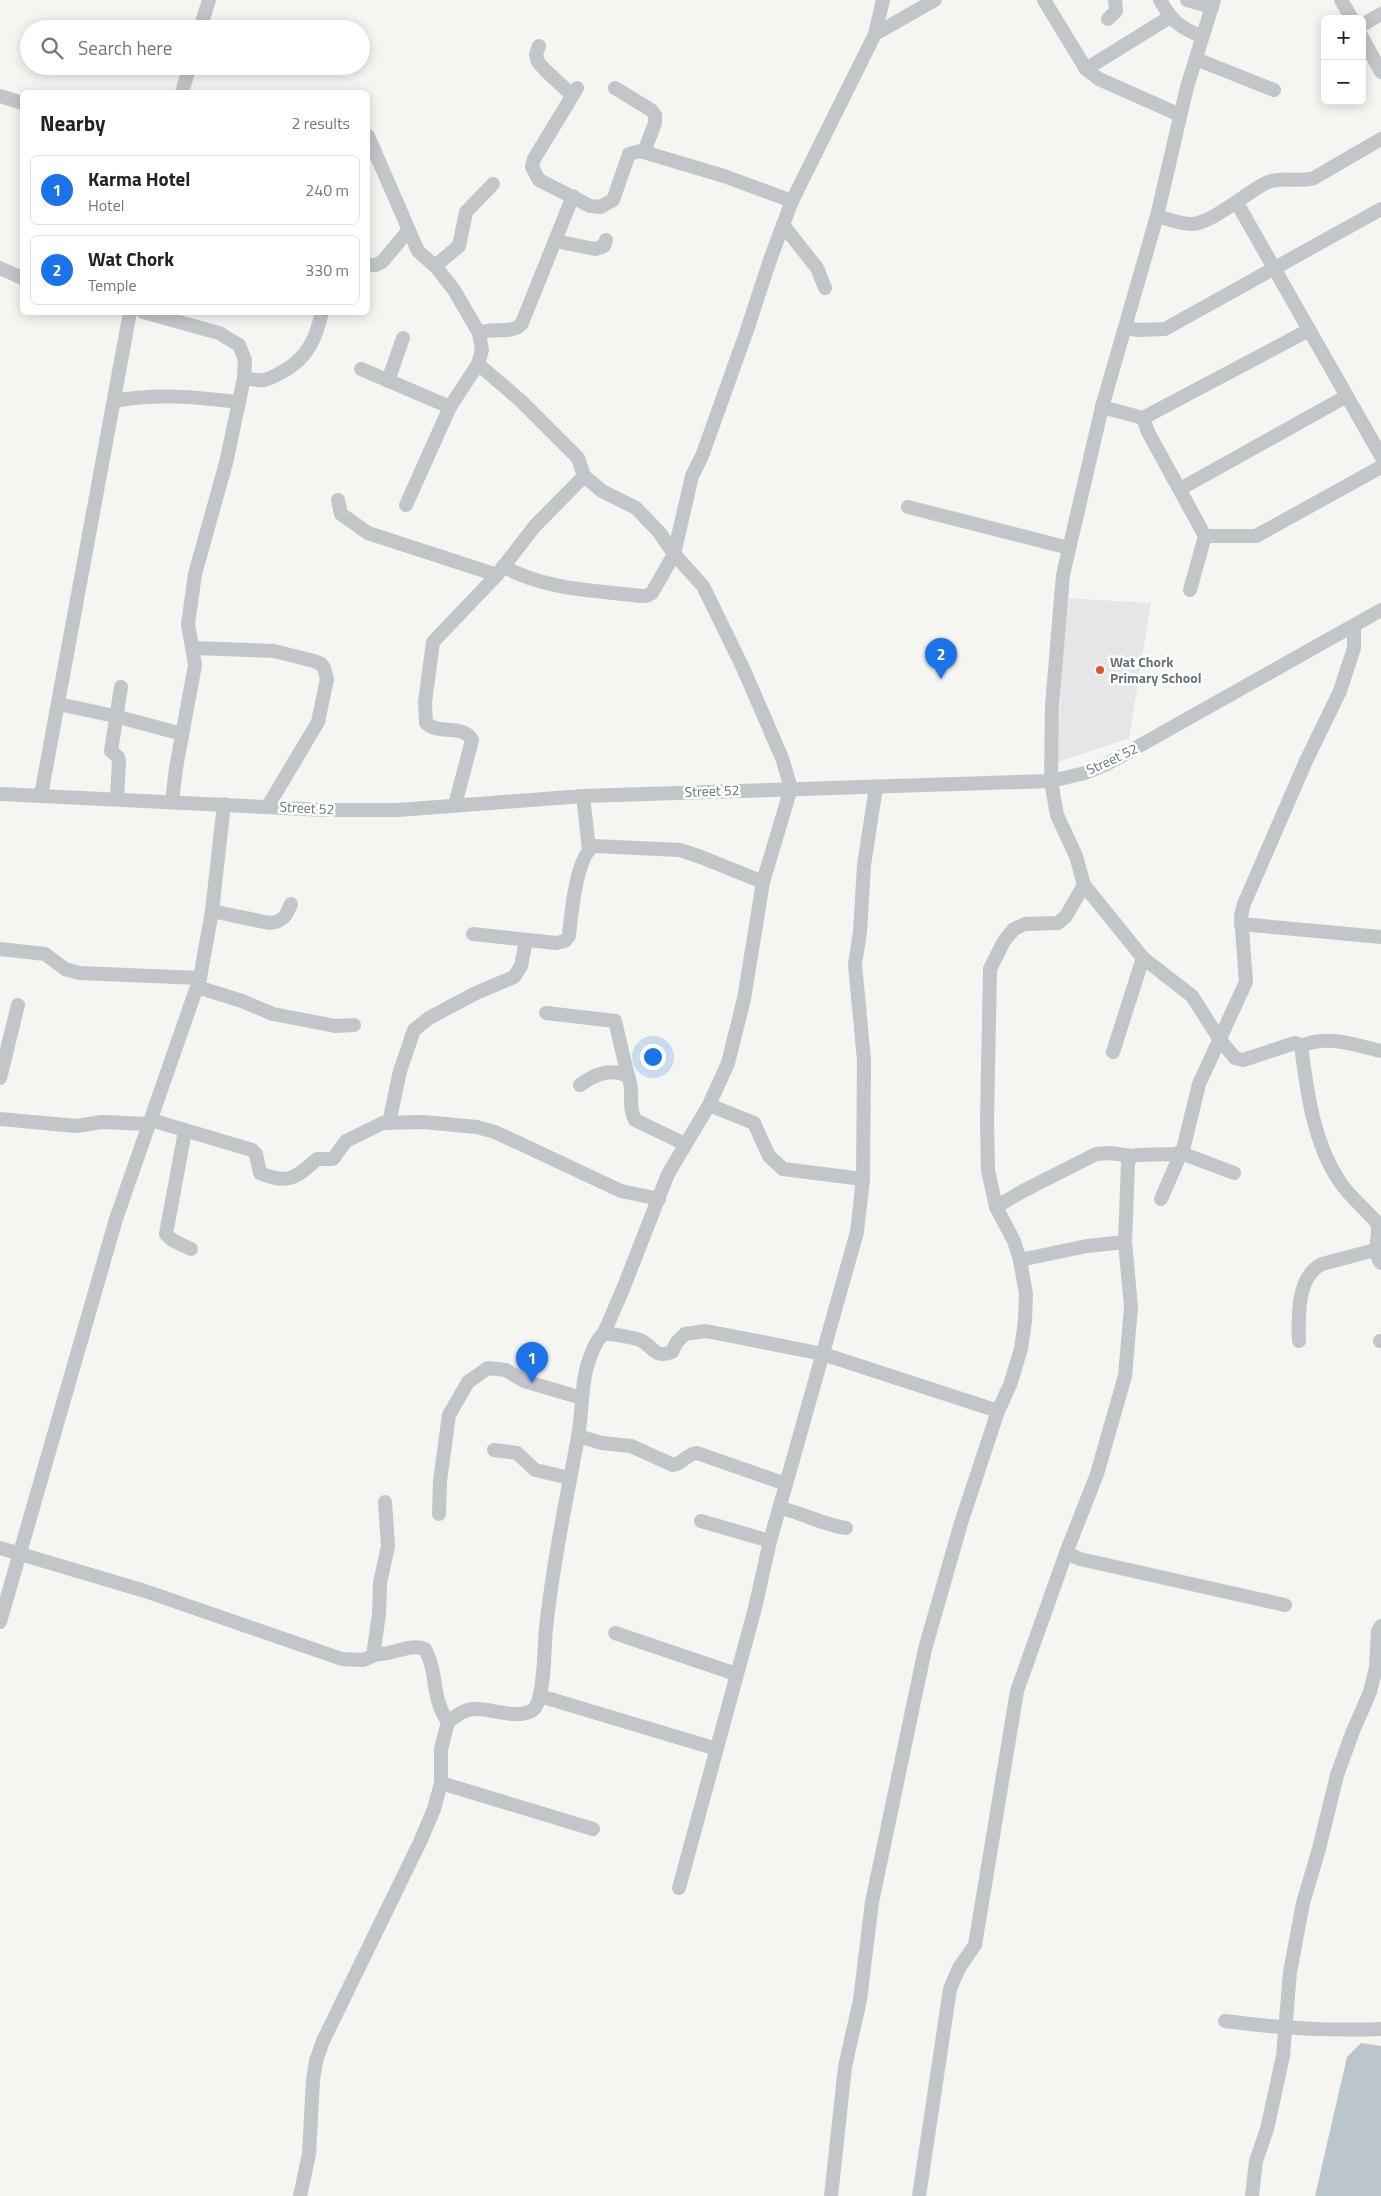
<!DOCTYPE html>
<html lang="en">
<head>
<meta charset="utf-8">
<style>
  :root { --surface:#fff; --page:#f6f6f6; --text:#222; --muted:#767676; --line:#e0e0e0; --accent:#1a73e8 }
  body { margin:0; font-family:"Titillium Web",sans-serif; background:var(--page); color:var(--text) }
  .controls { position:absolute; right:15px; top:15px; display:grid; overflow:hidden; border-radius:8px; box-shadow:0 2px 12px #0003 }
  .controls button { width:45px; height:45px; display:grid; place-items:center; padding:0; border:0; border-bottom:1px solid var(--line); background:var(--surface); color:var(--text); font:25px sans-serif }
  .you { position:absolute; left:652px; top:1056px; width:18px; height:18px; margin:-12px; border:4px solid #fff; border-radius:50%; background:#1a73e8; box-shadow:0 0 0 8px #1a73e833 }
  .badge { display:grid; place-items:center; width:32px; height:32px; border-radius:50%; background:var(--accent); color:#fff; font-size:16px; font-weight:700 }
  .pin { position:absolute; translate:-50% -41px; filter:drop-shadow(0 1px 2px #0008) }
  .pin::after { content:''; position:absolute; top:26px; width:18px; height:15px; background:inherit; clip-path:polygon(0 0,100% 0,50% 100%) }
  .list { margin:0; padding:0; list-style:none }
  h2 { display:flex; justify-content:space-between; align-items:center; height:65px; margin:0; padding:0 20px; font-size:21px }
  h2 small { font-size:16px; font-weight:400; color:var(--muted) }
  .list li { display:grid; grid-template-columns:32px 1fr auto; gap:15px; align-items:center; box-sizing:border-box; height:70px; margin:0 10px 10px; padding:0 10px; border:1px solid var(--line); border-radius:8px }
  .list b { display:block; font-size:19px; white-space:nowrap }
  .list p { margin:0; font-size:16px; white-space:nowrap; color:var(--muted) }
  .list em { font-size:16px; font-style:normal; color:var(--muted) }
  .icon { flex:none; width:28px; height:28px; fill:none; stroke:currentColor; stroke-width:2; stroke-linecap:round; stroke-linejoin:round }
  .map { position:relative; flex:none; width:1381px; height:2196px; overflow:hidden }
  .search { position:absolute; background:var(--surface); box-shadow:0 2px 12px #0003; left:20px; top:20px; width:350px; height:55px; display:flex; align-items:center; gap:12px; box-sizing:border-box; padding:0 18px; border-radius:28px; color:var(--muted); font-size:19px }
  .panel { position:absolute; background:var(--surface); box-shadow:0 2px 12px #0003; left:20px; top:90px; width:350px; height:225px; border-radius:8px }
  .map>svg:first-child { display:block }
</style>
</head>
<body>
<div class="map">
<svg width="1381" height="2196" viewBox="0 0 1381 2196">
  <rect width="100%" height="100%" fill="#f5f5f1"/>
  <polygon fill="#e5e6e5" points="1064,598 1151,603 1129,738 1058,762"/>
  <polygon fill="#bbc6cc" points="1361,2043 1381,2046 1381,2196 1315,2196 1347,2057"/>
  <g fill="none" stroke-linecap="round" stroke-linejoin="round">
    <g stroke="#c2c6c9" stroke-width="14">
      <polyline points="1044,0 1086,69 1099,79 1180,115"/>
      <path d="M1160 0C1172 22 1180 27 1202 37"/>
      <polyline points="1187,0 1212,7"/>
      <path d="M1214 0 1187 87 1157 216 1102 407 1063 575 1052 706 1051 781 1057 815 1076 856 1084 885 1143 958 1192 996 1220 1040 1235 1058 1243 1060 1295 1043 1301 1046C1307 1091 1313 1140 1338 1179 1348 1196 1365 1208 1377 1223 1381 1237 1371 1250 1381 1263"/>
      <polyline points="1341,0 1352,19"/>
      <polyline points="1108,19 1116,11 1115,0"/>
      <polyline points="1362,25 1381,14"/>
      <polyline points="200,29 209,0"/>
      <polyline points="875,34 883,0"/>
      <polyline points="1362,37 1381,72"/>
      <polyline points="539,46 536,54 538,62 545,70 572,95"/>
      <polyline points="1196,59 1274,90"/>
      <polyline points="1086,69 1170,17"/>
      <polyline points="577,88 534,159 532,167 539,180 590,206 600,207 613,200 629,154 640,151 724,176 792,201"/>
      <polyline points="615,88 651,110 655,115 655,123 644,152"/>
      <polyline points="182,92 190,66"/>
      <polyline points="0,96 22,103"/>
      <polyline points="368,136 418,251 436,267 454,290 479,333"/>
      <polyline points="1237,203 1381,456"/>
      <path d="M1157 216C1168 219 1180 224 1191 224 1211 225 1249 190 1268 182 1284 176 1298 183 1314 178L1381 139"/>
      <polyline points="783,225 817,268 825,288"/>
      <polyline points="555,241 595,249 604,246 606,240"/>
      <polyline points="368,265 376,265 382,262 408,231"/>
      <polyline points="435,266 459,246 466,212 493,184"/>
      <polyline points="0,268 22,278"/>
      <polyline points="143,312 219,333 239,345 245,360 244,378 226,463 195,574 188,624 195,665 176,768 172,801"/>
      <polyline points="1125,328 1139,330 1165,329 1381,209"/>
      <polyline points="361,369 450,407"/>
      <path d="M244 378C250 379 258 381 264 380 270 379 276 375 282 372 307 359 316 339 322 312"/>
      <polyline points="388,381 403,338"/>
      <path d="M114 401C157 393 195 397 238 402"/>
      <polyline points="1102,407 1143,418 1309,330"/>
      <polyline points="1143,418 1148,432 1205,536"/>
      <polyline points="1180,489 1347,396"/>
      <polyline points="338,500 341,514 368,533 497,575"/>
      <polyline points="406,505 450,407 478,364"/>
      <polyline points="908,507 1069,548"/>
      <polyline points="1205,536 1256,536 1381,467"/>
      <path d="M503 566C544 590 595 590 640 596H646L652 593 674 554 692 476 702 456 746 333 771 257 792 201 875 34 935 0"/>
      <polyline points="1190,590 1205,536"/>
      <polyline points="194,648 274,651 314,661 321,664 324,668 327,679 318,722 268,806"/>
      <polyline points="58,704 115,716 182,734"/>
      <polyline points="0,794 325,810 398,810 583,796 1051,781 1085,773 1107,764 1381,610"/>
      <polyline points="41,795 130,312"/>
      <polyline points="583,796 589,849"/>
      <polyline points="117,799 119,761 118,757 111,751 121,687"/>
      <path d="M455 805 472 740C464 724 437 735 426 723L425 702 433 642 497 575 534 527 584 476"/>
      <path d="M212 911 269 923C283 922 286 916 291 904"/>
      <polyline points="1241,924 1381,937"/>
      <path d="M473 934 556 943 565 941 569 936C571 916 576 856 594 846L680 850 701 857 763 882"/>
      <polyline points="0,949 45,954 65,969 79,973 200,978"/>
      <polyline points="197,987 242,1001 273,1014 335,1026 354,1025"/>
      <polyline points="546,1013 615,1021 628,1076"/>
      <path d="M1301 1046C1327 1034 1355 1045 1381 1051"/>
      <polyline points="1113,1052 1143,958"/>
      <polyline points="0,1078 18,1005"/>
      <path d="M580 1085C595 1074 610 1068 628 1076 635 1090 627 1106 635 1120L685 1144"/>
      <polyline points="709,1105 754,1123 769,1156 783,1169 863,1179"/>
      <polyline points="0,1119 76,1126 102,1122 148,1124"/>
      <path d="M151 1120 252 1150 256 1154 260 1173C288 1185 296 1178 317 1159H333L346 1141 383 1123 423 1122 477 1127 495 1132 621 1191 659 1199"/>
      <polyline points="389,1123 400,1071 414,1030 429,1018 476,993 514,977 521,966 526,940"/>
      <polyline points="185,1131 166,1234 172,1240 191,1249"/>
      <polyline points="1161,1199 1181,1153 1234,1173"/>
      <polyline points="996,1207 1023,1191 1096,1154 1110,1153 1132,1156"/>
      <polyline points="1020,1260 1087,1246 1125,1242"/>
      <path d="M604 1333C615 1335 629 1336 640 1340 654 1346 653 1359 672 1352L677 1342 685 1334 706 1331 823 1354 998 1411"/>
      <path d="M1299 1341C1298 1317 1297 1276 1322 1264L1375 1250"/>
      <polyline points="1380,1341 1381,1341"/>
      <path d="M578 1436 602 1443 631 1446 673 1465C682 1464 688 1453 697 1453L786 1484"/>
      <polyline points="494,1450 517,1453 535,1470 570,1478"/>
      <path d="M385 1502 388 1546 380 1583 379 1614 374 1649 377 1654C394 1655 409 1643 425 1649 439 1675 430 1696 448 1722"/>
      <path d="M780 1508C803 1513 823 1525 846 1528"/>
      <polyline points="439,1514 440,1481 449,1415 468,1382 488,1368 506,1370 524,1381 582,1398"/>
      <polyline points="701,1521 770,1541"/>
      <polyline points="0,1548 145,1591 342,1659 363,1660 377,1654"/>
      <polyline points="1285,1605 1080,1559 1066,1553 1097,1474 1125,1376 1131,1307 1125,1242 1128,1163 1132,1156 1136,1155 1176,1154 1183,1150 1199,1084 1246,982 1241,916 1244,904 1306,761 1340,691 1354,648 1354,626"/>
      <polyline points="0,1622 116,1219 200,978 212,911 224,804"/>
      <polyline points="615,1633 736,1674"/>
      <polyline points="540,1696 717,1749"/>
      <polyline points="441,1783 593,1829"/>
      <polyline points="679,1888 755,1608 770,1541 857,1232 863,1179 864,1060 855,964 860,932 864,865 876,787"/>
      <path d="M1225 2021C1277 2028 1329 2031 1381 2029"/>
      <path d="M300 2196 309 2154 313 2080 316 2061 323 2041 420 1842 434 1809 441 1783V1749L448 1722C456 1716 464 1709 475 1709 490 1708 521 1721 534 1709 545 1697 544 1646 546 1628 553 1564 566 1501 578 1437 582 1415 581 1392 586 1370 590 1357 594 1342 604 1333L623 1289 668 1174 709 1105 728 1063 744 999 763 882 791 788 782 758 743 668 703 586 674 554 659 532 636 508 602 491 584 476 578 458 520 400 478 364 482 350 479 333C492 327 514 335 522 323L573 196"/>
      <polyline points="831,2196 845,2067 860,2000 872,1902 925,1649 961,1523 998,1411 1010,1385 1021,1349 1025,1321 1026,1294 1020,1260 1014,1241 996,1207 988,1170 987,1121 990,969 1004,941 1014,929 1025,924 1058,923 1066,916 1084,885"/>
      <polyline points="919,2196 950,1989 959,1968 975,1945 1017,1691 1066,1553"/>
      <polyline points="1252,2196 1256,2161 1267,2129 1283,2056 1290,1972 1303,1903 1319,1849 1337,1775 1353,1731 1370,1692 1376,1668 1378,1631 1381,1626"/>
    </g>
  </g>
  <circle fill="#e15425" stroke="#fff" stroke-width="2" cx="1100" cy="670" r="5"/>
  <g text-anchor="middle" stroke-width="5" stroke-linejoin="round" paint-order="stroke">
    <g font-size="14" font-weight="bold" fill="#647482" stroke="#fff" text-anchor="start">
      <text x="1110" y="667">Wat Chork<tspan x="1110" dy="16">Primary School</tspan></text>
    </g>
    <g font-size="14" fill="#647482" stroke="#fff">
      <text transform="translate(1112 759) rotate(-25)" y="5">Street 52</text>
      <text transform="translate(712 791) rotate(-2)" y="5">Street 52</text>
      <text transform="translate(307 808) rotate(3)" y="5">Street 52</text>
    </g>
  </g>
</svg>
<div class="controls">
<button>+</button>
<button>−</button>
</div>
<div class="you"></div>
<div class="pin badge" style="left:532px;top:1383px">1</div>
<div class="pin badge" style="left:941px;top:679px">2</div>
<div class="search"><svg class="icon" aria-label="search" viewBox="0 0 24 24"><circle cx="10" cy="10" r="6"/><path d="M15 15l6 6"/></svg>Search here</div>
<section class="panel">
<h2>Nearby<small>2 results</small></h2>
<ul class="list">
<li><span class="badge">1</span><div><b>Karma Hotel</b><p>Hotel</p></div><em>240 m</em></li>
<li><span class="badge">2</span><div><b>Wat Chork</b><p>Temple</p></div><em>330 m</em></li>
</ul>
</section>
</div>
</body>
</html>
